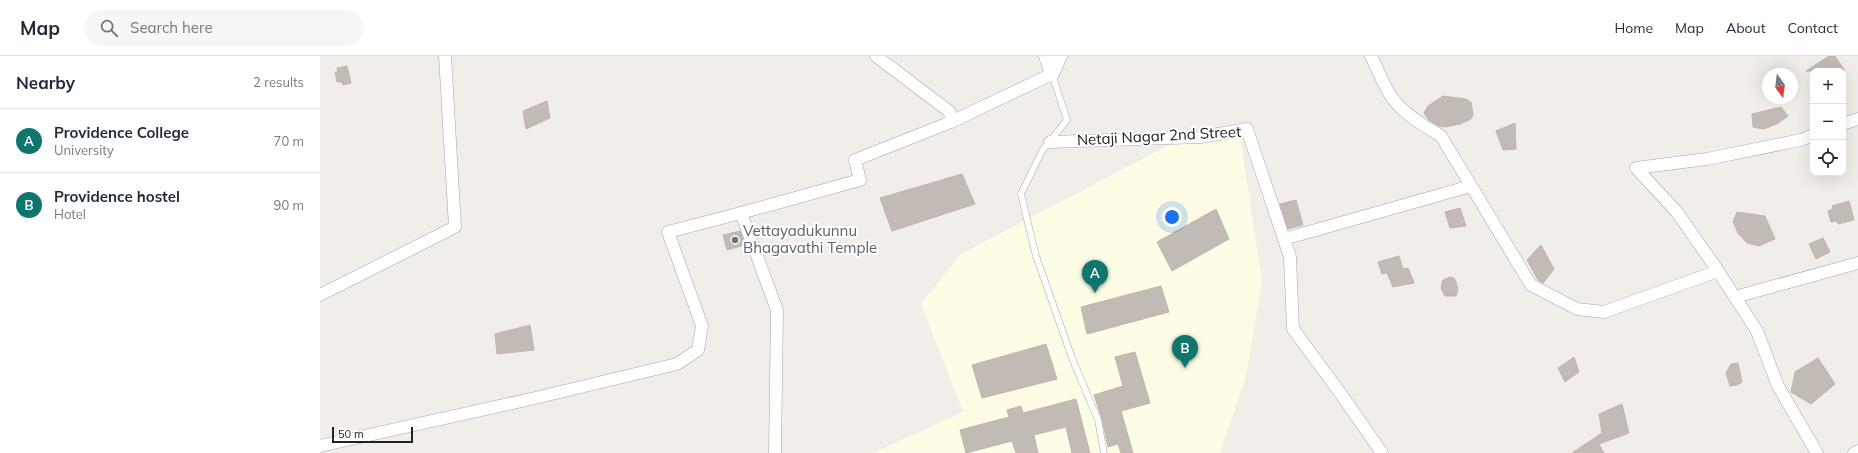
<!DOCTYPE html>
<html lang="en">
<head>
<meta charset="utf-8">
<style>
  :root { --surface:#fff; --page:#f6f6f7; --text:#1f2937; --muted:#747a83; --line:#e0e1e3; --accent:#0f766e }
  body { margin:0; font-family:Mulish,sans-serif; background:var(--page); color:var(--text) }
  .controls { position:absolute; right:12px; top:12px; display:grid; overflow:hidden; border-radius:8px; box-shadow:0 4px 16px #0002 }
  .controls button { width:36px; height:36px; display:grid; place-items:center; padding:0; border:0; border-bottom:1px solid var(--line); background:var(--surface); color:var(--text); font:20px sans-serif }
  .compass { position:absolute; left:1442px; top:12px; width:36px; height:36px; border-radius:50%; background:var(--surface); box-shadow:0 4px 16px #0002; rotate:166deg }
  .scale { position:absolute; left:12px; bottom:10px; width:81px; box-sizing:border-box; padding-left:4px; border:2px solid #212121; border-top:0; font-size:11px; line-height:14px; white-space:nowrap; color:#212121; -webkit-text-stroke:3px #fff; paint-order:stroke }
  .you { position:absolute; left:852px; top:161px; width:14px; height:14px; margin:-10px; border:3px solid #fff; border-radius:50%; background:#1a73e8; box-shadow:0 0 0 6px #1a73e833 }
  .badge { display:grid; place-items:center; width:26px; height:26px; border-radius:50%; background:var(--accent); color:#fff; font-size:13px; font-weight:700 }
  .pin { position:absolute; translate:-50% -33px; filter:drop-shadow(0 1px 2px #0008) }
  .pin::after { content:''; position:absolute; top:21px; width:14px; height:12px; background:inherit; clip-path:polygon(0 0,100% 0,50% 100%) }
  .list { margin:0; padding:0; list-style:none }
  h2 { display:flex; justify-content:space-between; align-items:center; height:52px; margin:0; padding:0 16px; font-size:17px }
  h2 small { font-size:13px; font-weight:400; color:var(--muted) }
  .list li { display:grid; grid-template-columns:26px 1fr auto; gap:12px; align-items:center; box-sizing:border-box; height:64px; padding:0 16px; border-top:1px solid var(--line) }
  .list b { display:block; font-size:15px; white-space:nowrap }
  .list p { margin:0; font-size:13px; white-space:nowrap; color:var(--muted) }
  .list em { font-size:13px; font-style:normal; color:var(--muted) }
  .icon { flex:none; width:22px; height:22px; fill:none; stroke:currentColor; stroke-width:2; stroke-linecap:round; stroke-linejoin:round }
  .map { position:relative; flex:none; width:1538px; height:397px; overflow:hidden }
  header { display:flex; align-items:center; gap:24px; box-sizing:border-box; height:56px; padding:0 20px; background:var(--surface); border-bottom:1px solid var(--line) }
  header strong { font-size:19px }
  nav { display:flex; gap:22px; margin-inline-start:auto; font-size:14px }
  .search { width:280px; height:36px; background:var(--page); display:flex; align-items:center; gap:10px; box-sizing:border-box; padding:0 14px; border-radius:22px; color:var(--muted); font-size:15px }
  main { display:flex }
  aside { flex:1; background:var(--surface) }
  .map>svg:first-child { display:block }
</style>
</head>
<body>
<header>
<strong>Map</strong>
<div class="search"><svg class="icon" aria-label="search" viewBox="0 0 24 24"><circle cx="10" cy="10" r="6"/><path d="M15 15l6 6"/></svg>Search here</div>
<nav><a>Home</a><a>Map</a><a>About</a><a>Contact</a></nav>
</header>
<main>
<aside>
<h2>Nearby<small>2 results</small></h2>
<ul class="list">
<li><span class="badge">A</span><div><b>Providence College</b><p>University</p></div><em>70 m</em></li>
<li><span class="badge">B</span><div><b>Providence hostel</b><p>Hotel</p></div><em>90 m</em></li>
</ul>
</aside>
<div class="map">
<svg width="1538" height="397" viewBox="0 0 1538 397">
  <rect width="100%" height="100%" fill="#f1eee9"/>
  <polygon fill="#fdfde5" points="920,80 942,226 926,320 900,397 553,397 643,356 601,248 641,198 853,87"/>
  <g fill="#c1bab5" stroke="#c2b5ac">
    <polygon points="1509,0 1515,0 1525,15 1486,15"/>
    <polygon points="27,10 31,27 23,29 22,26 17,26 15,16 18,16 17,12"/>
    <polygon points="1123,40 1146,43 1151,46 1153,59 1151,63 1140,68 1125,71 1119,70 1109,64 1104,57 1108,50"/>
    <polygon points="227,45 230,62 206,73 203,55"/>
    <polygon points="1461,51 1468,60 1457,68 1443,73 1433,71 1432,58"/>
    <polygon points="1195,67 1196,93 1183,94 1176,75"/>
    <polygon points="642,118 655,148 572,175 560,142"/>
    <polygon points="976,144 983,169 968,173 960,148"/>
    <polygon points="1529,145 1534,164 1518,168 1517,165 1511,166 1508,155 1513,153 1512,150"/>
    <polygon points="1140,152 1146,170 1130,172 1125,156"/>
    <polygon points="896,153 909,183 852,215 837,186"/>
    <polygon points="1417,156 1445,160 1455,183 1439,190 1427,187 1418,177 1413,166"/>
    <polygon points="420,175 425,189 407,194 403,179"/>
    <polygon points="1503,182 1510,196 1496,203 1489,188"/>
    <polygon points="1221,189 1234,213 1223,227 1218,224 1207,204"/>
    <polygon points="1079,200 1083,213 1088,212 1094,227 1073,231 1067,217 1062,218 1058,206"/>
    <polygon points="1130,221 1134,222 1136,226 1138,233 1136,240 1125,240 1121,232 1123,224"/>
    <polygon points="841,230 849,256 767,278 761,251"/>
    <polygon points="210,269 214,294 177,298 175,278"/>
    <polygon points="726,288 737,323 662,342 652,309"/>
    <polygon points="815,296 830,347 801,355 813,397 801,397 798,388 788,391 782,363 774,339 803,330 795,301"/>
    <polygon points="1254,301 1259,316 1245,326 1238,312"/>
    <polygon points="1498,302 1515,328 1491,348 1471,336 1475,316"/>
    <polygon points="1418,307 1422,326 1417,329 1410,330 1406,317 1411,308"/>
    <polygon points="756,343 770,397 752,397 746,371 714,379 718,397 696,397 692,385 646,397 640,374 689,361 687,354 701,350 703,357"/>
    <polygon points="1302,348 1309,377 1279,388 1284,397 1252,397 1282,377 1279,358"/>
  </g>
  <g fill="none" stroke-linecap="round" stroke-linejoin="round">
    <defs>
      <polyline id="service" points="732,18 747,64 722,95 701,138 716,200 752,302 778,364 784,397"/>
      <g id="minor">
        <path d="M1051 0C1057 12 1062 25 1069 37 1080 56 1103 69 1121 80L1211 229 1257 253 1284 256 1398 215"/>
        <polyline points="631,66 732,18"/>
        <polyline points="1523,68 1538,63"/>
        <polyline points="1493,79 1481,84 1387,103 1316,112 1356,155 1394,209 1437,275 1458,330 1497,397"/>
        <polyline points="730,86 881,81 927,73 970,201 973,273 1018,334 1062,397"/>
        <polyline points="964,183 1151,130"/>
        <polyline points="0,239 135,171 125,0"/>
        <polyline points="1415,241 1538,207"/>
        <polyline points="0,390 215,342 357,308 378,294 382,270 348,176 421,157"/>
        <polyline points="455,397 457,254 421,157 540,124 535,104 631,66 630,56 556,0"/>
        <polyline points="1534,397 1538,395"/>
      </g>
      <g id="tertiary">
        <polyline points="726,0 732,18"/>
        <polyline points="732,18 740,0"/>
      </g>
    </defs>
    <use href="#service" stroke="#a5a5a5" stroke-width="7"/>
    <use href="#minor" stroke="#a5a5a5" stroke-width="13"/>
    <use href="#tertiary" stroke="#a5a5a5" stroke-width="15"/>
    <use href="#service" stroke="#fff" stroke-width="6"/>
    <use href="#minor" stroke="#fff" stroke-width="12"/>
    <use href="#tertiary" stroke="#fff" stroke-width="14"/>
  </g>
  <circle fill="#6b7280" stroke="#fff" stroke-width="1.5" cx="415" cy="184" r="4"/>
  <g text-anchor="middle" stroke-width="4" stroke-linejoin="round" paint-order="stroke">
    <g font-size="15" fill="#212121" stroke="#fff">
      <text transform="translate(839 80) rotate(-3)" y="5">Netaji Nagar 2nd Street</text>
    </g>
    <g font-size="15" fill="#5b616d" stroke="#fff" text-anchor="start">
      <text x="423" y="180">Vettayadukunnu<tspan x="423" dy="17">Bhagavathi Temple</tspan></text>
    </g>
  </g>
</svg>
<div class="controls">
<button>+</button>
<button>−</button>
<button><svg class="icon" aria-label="locate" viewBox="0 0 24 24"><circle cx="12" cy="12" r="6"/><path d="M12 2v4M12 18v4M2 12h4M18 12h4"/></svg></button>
</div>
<svg class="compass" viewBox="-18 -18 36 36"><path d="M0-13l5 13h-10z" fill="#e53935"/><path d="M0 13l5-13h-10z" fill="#747a83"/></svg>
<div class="scale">50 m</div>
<div class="you"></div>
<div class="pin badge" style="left:775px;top:237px">A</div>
<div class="pin badge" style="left:865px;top:312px">B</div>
</div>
</main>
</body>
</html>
